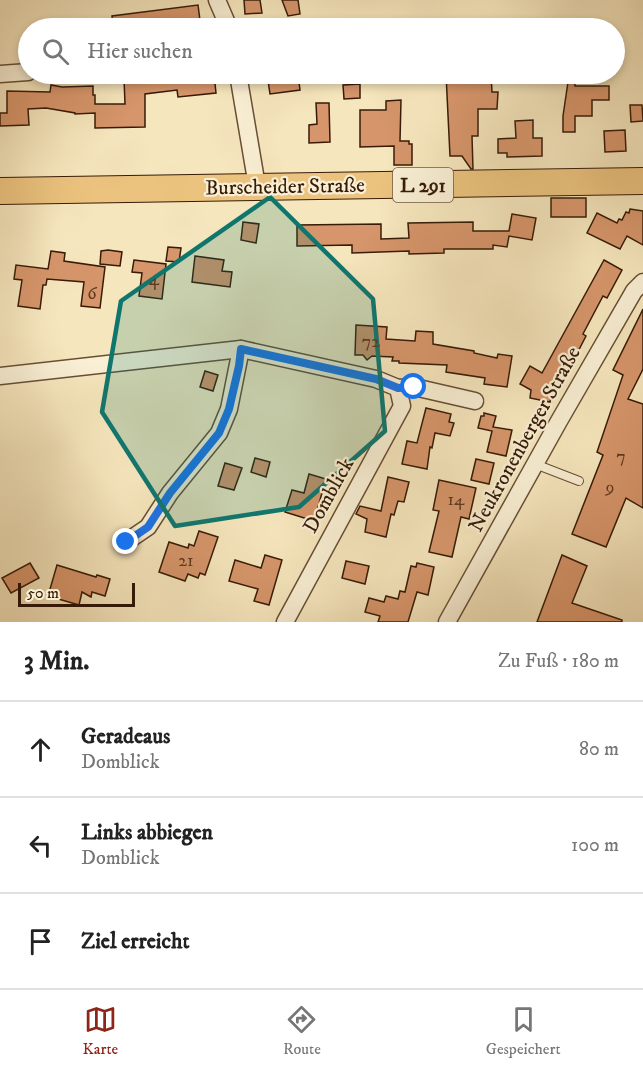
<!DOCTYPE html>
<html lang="de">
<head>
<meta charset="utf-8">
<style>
  :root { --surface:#fff; --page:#f6f6f6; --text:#222; --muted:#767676; --line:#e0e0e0; --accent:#8f2418 }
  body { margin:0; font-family:"IM FELL DW Pica",serif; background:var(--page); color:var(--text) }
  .scale { position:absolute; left:18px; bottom:15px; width:117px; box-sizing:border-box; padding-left:6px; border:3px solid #371b07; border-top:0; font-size:16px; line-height:21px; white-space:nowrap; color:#371b07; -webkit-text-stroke:4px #f9efd4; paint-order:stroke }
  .stop { position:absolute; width:18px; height:18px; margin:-14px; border:4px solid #1a73e8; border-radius:50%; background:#fff }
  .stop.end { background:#1a73e8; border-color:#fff; box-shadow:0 2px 6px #0008 }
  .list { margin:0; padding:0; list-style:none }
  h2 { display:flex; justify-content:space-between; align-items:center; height:78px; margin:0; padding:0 24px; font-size:26px }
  h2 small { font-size:20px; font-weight:400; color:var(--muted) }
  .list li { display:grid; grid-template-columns:39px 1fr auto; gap:18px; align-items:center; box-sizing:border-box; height:96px; padding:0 24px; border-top:2px solid var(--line) }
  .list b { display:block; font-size:22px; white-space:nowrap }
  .list p { margin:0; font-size:20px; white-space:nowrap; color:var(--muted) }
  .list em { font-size:20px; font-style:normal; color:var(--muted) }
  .icon { flex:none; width:33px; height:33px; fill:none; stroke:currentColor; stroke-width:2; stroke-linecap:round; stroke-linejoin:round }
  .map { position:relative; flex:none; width:643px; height:622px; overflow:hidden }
  .search { position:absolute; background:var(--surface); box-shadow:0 3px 9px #0003; left:18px; right:18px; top:18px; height:66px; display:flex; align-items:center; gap:15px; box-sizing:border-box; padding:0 21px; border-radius:33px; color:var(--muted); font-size:22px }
  .sheet { height:366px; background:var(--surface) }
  nav { display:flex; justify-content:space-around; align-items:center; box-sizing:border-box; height:84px; border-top:2px solid var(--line); background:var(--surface); font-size:16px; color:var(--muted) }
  nav a { display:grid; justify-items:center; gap:3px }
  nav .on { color:var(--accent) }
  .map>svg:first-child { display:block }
</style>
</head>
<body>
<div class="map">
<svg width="643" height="622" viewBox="0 0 643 622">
  <rect width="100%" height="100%" fill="#f6e6bd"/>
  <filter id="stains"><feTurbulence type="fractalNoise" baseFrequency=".00333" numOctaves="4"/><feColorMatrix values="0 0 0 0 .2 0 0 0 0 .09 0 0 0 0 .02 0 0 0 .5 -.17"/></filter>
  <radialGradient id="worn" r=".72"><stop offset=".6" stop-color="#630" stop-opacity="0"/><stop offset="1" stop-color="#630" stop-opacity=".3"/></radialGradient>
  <g fill="#d6956a" stroke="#371b07" stroke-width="1.5">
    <polygon points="244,0 260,0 262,13 245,14"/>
    <polygon points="282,0 298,0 300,14 288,16"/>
    <polygon points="198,5 201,28 158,28 158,25 113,28 112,16"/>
    <polygon points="178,74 214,74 216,93 178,97 177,90 145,94 145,127 95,128 95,113 75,114 75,113 46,108 28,109 29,125 0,126 0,113 7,113 7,91 50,92 51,85 62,87 93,86 93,95 95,95 95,104 125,104 124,79 155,78 154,76"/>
    <polygon points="267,74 298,74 300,90 270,94"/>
    <polygon points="446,74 491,74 492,92 498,92 497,109 478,109 478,136 472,136 473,169 471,169 462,156 450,156"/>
    <polygon points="568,82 575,83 575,86 609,86 609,100 592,100 592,116 575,116 575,132 563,132 563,116"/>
    <polygon points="360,84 360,98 344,99 343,85"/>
    <polygon points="401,100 400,141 409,141 409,144 412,144 412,165 394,165 394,146 360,147 360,110 386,110 386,101"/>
    <polygon points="316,103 329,103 330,142 309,143 309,125 317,124"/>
    <polygon points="630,105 642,105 643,121 631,122"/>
    <polygon points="533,120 533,138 542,138 542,156 507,157 507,153 498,153 498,139 516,138 515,121"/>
    <polygon points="625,130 626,151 605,152 604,131"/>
    <rect x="551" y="198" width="35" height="19"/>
    <polygon points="630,209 643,211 643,245 627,236 620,249 587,233 597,213 617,223 619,219 622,220 626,212 629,213"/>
    <polygon points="512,214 536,218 532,240 509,236 507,247 493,245 493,249 444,249 444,253 409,254 409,251 352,253 352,245 297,246 297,225 381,224 381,239 409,238 408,223 473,222 473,231 509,231"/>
    <polygon points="243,222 259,224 256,243 241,240"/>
    <polygon points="168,247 181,248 179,262 166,261"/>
    <polygon points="108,250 122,252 120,266 100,264 101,251"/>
    <polygon points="51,251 65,253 64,261 105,267 100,308 81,306 84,282 47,279 46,285 43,285 40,309 18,306 22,280 14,279 16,265 48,269"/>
    <polygon points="195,256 224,260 222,271 232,272 230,287 192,282"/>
    <polygon points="134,260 166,264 162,299 139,296 142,273 132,272"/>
    <polygon points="604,260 622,270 607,298 603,296 583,334 586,336 571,365 567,363 553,388 550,402 530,398 531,390 520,384 530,366 542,373"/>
    <polygon points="643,309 643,369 628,399 643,404 643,508 626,498 606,547 572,534 603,455 597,452 623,375 613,370"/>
    <polygon points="356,325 387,327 386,339 415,341 416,331 433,332 433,344 474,351 474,353 497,358 498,354 512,356 507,387 484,384 485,378 446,372 447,365 399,363 399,361 392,361 393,357 372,356 367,360 363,355 355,355"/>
    <polygon points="205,371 218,375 213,391 200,387"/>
    <polygon points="426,408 451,414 449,422 454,423 450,436 435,433 432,448 430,447 427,469 402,464 407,441 417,443"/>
    <polygon points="484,413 496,416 493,427 512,430 506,456 487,452 492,431 478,428 481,416 484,416"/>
    <polygon points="255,458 270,462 266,477 251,472"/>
    <polygon points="476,459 494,463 489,484 471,480"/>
    <polygon points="225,463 242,468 234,490 218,486"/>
    <polygon points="309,474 326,479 314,521 285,512 292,490 304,493"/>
    <polygon points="388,477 409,482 404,502 398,501 394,515 391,514 386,537 365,532 367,519 356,514 360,506 381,511"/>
    <polygon points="439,480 476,488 469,519 461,517 452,557 429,552 439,511 433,510"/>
    <polygon points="199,531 218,537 205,575 200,573 198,578 188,574 185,581 159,572 169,542 188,548 189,544 194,546"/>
    <polygon points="265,555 282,560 269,605 254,601 258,589 229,581 235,560 261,568"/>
    <polygon points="562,555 587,566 572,603 622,620 622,622 537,622"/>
    <polygon points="346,561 369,566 365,584 342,578"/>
    <polygon points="30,563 39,578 11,593 2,578"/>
    <polygon points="417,563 434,567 428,595 417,592 408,622 378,622 380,616 365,612 369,598 384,602 386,596 398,599 400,591 405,592 411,566 416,567"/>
    <polygon points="57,565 96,577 97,575 110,579 105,596 92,592 91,597 82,592 79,605 48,596"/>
  </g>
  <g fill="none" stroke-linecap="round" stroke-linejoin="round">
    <defs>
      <polyline id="lane" points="535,464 579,481"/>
      <g id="street">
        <polyline points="217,0 229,28"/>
        <polyline points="0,74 28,72"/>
        <polyline points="238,74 257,186"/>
        <polyline points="0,376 241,349 376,379 398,388 402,406 285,622"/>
        <polyline points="398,388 414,387 475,401"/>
        <polyline points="126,542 148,527 170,493 219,433 229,409 241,349"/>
        <polyline points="447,622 559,421 634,291 643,282"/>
      </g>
      <polyline id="primary" points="0,191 643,181"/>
    </defs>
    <use href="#lane" stroke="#674e34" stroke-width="10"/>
    <use href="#street" stroke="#674e34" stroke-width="19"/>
    <use href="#primary" stroke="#371b07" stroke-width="28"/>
    <use href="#lane" stroke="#f9efd4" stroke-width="8"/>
    <use href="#street" stroke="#f9efd4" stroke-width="16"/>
    <use href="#primary" stroke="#ebc37e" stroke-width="26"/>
  </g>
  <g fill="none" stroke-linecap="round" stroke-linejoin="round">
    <polyline stroke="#1a73e8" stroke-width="8" points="126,542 148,527 170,493 219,433 229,409 239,366 241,349 376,379 398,388 414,387"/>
  </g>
  <path fill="#0f766e" fill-opacity="0.2" stroke="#0f766e" stroke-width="4.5" stroke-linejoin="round" d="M270 197 373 299 385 431 299 507 175 526 102 412 121 301Z"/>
  <g text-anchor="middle" stroke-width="4.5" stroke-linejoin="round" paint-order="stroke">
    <g font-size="18" fill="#5f3a20">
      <text x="154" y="285">4</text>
      <text x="92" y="299">6</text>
      <text x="371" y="347">72</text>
      <text x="621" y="462">7</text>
      <text x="610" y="493">9</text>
      <text x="456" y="505">14</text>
      <text x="186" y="566">21</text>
    </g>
    <rect fill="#f9efd4" stroke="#715b44" stroke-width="1.5" x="393" y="168" width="60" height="34" rx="4.5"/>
    <g font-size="20" font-weight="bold" fill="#371b07">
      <text x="423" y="192">L 291</text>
    </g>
    <g font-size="21" fill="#371b07" stroke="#f9efd4">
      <text transform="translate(285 186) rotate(-1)" y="7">Burscheider Straße</text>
      <text transform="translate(524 439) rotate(-61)" y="7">Neukronenberger Straße</text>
      <text transform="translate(328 495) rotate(-61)" y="7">Domblick</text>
    </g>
  </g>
  <rect width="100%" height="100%" filter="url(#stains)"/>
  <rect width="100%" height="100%" fill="url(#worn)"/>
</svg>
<div class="scale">50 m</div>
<div class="stop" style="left:414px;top:387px"></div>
<div class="stop end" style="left:126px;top:542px"></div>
<div class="search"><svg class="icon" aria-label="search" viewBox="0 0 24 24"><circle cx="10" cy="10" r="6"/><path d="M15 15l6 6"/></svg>Hier suchen</div>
</div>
<section class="sheet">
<h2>3 Min.<small>Zu Fuß · 180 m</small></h2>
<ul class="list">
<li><svg class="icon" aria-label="ahead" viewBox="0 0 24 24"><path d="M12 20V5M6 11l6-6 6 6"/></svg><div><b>Geradeaus</b><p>Domblick</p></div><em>80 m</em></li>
<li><svg class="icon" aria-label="left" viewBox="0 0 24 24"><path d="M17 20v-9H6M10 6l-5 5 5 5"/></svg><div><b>Links abbiegen</b><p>Domblick</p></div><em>100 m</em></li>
<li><svg class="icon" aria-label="arrive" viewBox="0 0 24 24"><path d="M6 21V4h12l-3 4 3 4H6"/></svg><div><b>Ziel erreicht</b></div></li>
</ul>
</section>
<nav>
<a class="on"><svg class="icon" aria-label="map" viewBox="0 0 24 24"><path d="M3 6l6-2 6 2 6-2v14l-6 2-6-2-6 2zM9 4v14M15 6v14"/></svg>Karte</a>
<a><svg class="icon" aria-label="directions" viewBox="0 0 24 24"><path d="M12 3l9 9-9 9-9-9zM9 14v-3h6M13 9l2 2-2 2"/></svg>Route</a>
<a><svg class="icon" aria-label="saved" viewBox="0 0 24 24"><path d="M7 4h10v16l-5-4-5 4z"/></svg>Gespeichert</a>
</nav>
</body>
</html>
